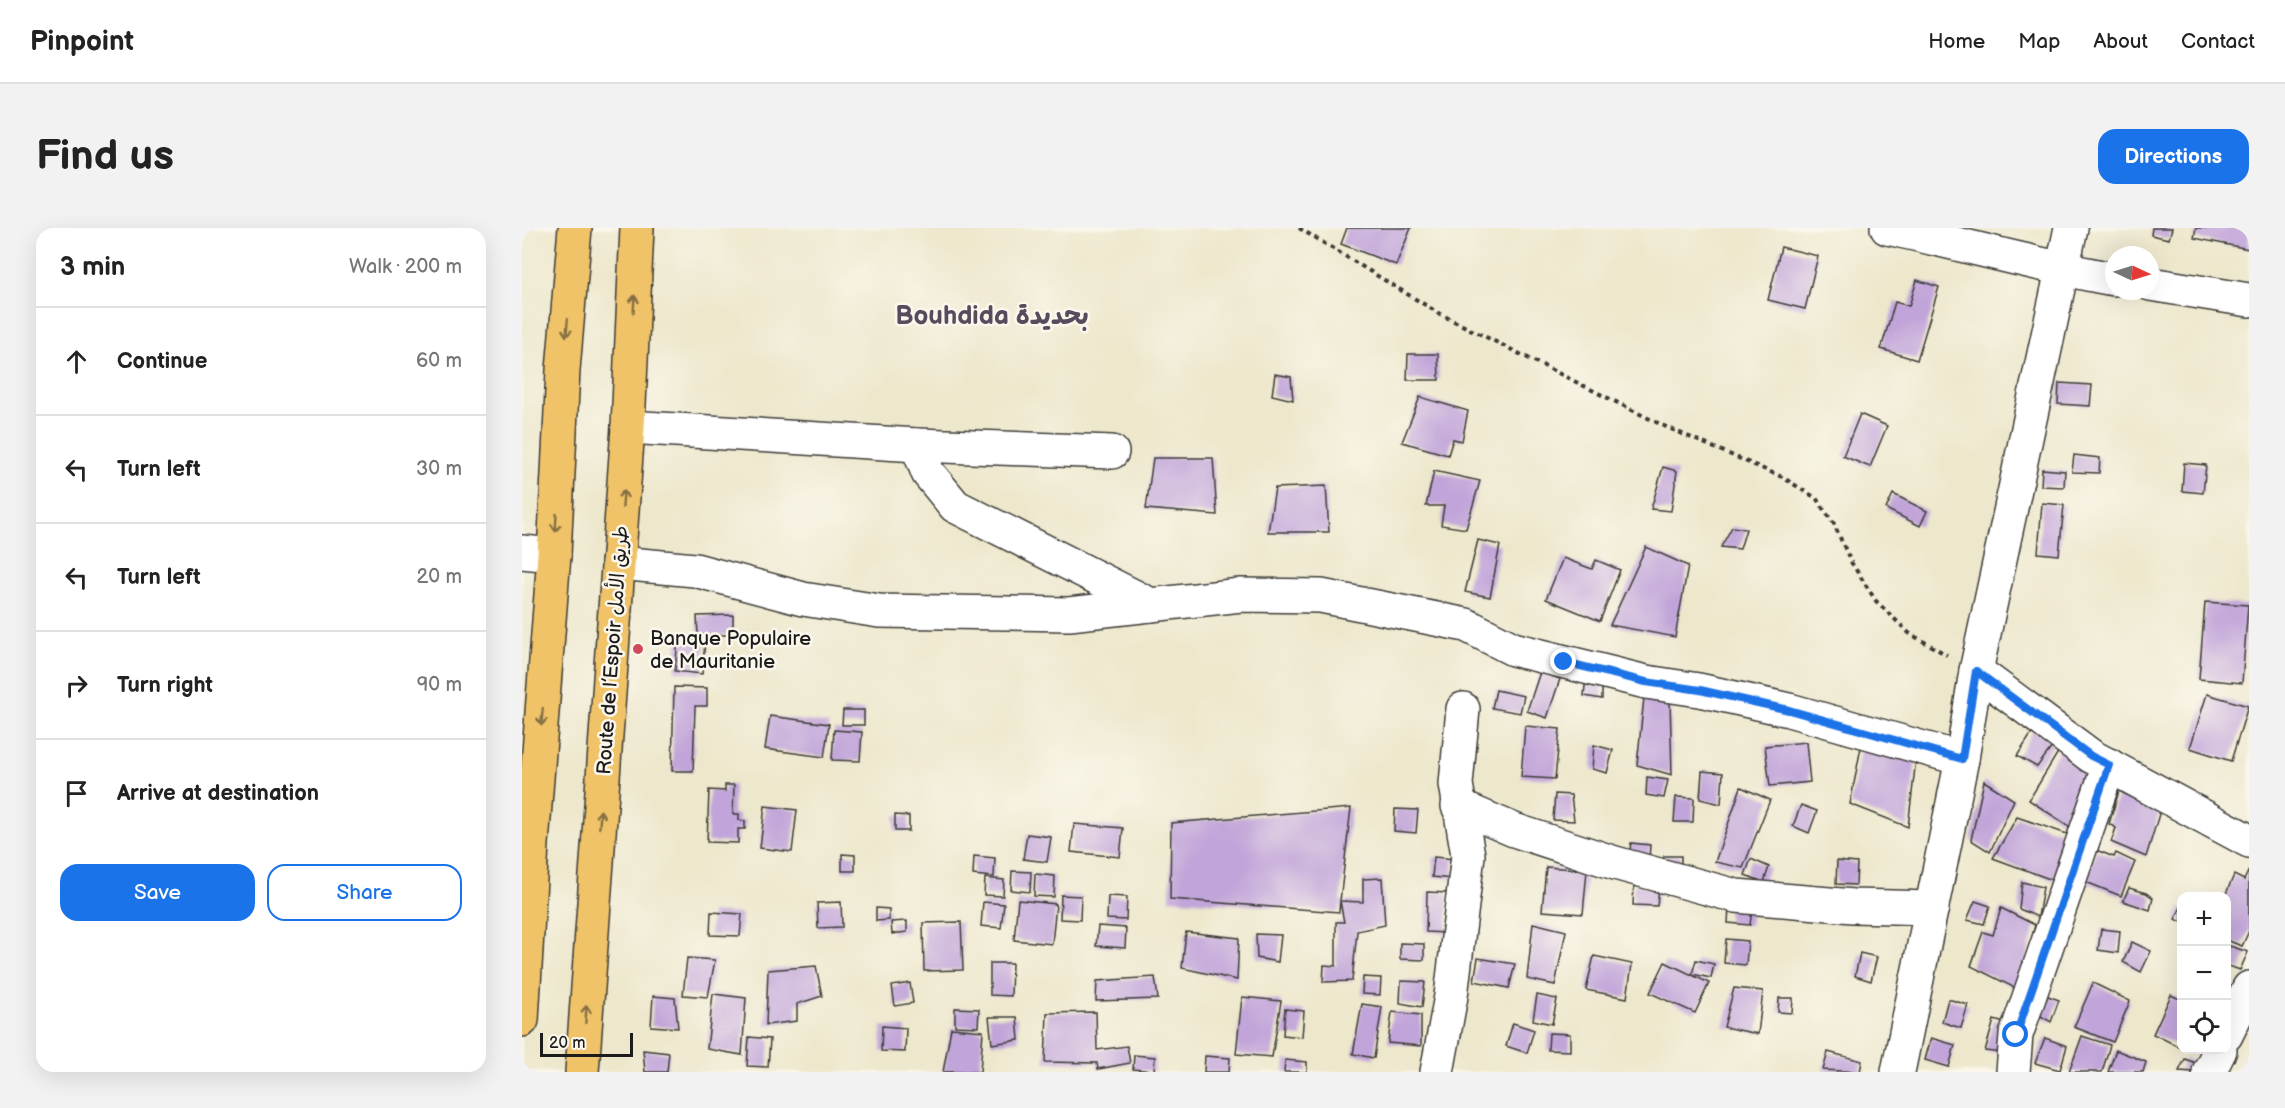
<!DOCTYPE html>
<html lang="en">
<head>
<meta charset="utf-8">
<style>
  :root { --surface:#fff; --page:#f2f2f2; --text:#222; --muted:#767676; --line:#e0e0e0; --accent:#1a73e8 }
  body { margin:0; font-family:"Balsamiq Sans","Playpen Sans Arabic",sans-serif; background:var(--page); color:var(--text) }
  .controls { position:absolute; right:18px; bottom:18px; display:grid; overflow:hidden; border-radius:12px; box-shadow:0 6px 24px #0002 }
  .controls button { width:54px; height:54px; display:grid; place-items:center; padding:0; border:0; border-bottom:2px solid var(--line); background:var(--surface); color:var(--text); font:30px sans-serif }
  .compass { position:absolute; left:1583px; top:18px; width:54px; height:54px; border-radius:50%; background:var(--surface); box-shadow:0 6px 24px #0002; rotate:94deg }
  .scale { position:absolute; left:18px; bottom:15px; width:93px; box-sizing:border-box; padding-left:6px; border:3px solid #1c1c1c; border-top:0; font-size:16px; line-height:21px; white-space:nowrap; color:#1c1c1c; -webkit-text-stroke:4px #fbf7ec; paint-order:stroke }
  .stop { position:absolute; width:18px; height:18px; margin:-14px; border:4px solid #1a73e8; border-radius:50%; background:#fff }
  .stop.end { background:#1a73e8; border-color:#fff; box-shadow:0 2px 6px #0008 }
  .list { margin:0; padding:0; list-style:none }
  h2 { display:flex; justify-content:space-between; align-items:center; height:78px; margin:0; padding:0 24px; font-size:26px }
  h2 small { font-size:20px; font-weight:400; color:var(--muted) }
  .list li { display:grid; grid-template-columns:39px 1fr auto; gap:18px; align-items:center; box-sizing:border-box; height:108px; padding:0 24px; border-top:2px solid var(--line) }
  .list b { display:block; font-size:22px; white-space:nowrap }
  .list em { font-size:20px; font-style:normal; color:var(--muted) }
  .actions { display:flex; gap:12px; padding:18px 24px }
  .actions a { flex:1; padding:14px 0; border:2px solid var(--accent); border-radius:18px; text-align:center; font-size:21px; color:var(--accent) }
  .actions .main { background:var(--accent); color:#fff }
  .icon { flex:none; width:33px; height:33px; fill:none; stroke:currentColor; stroke-width:2; stroke-linecap:round; stroke-linejoin:round }
  .map { position:relative; flex:none; width:1727px; height:844px; overflow:hidden; border-radius:18px }
  header { display:flex; align-items:center; gap:36px; box-sizing:border-box; height:84px; padding:0 30px; background:var(--surface); border-bottom:2px solid var(--line) }
  header strong { font-size:28px }
  nav { display:flex; gap:33px; margin-inline-start:auto; font-size:21px }
  .intro { display:flex; align-items:center; justify-content:space-between; box-sizing:border-box; height:144px; padding:0 36px }
  h1 { margin:0; font-size:42px }
  .button { padding:15px 27px; border-radius:18px; background:var(--accent); color:#fff; font-size:21px; font-weight:700 }
  main { display:flex; gap:36px; padding:0 36px }
  aside { flex:1; background:var(--surface); border-radius:18px; box-shadow:0 6px 24px #0002 }
  .map>svg:first-child { display:block }
</style>
</head>
<body>
<header>
<strong>Pinpoint</strong>
<nav><a>Home</a><a>Map</a><a>About</a><a>Contact</a></nav>
</header>
<div class="intro"><h1>Find us</h1><a class="button">Directions</a></div>
<main>
<aside>
<h2>3 min<small>Walk · 200 m</small></h2>
<ul class="list">
<li><svg class="icon" aria-label="ahead" viewBox="0 0 24 24"><path d="M12 20V5M6 11l6-6 6 6"/></svg><div><b>Continue</b></div><em>60 m</em></li>
<li><svg class="icon" aria-label="left" viewBox="0 0 24 24"><path d="M17 20v-9H6M10 6l-5 5 5 5"/></svg><div><b>Turn left</b></div><em>30 m</em></li>
<li><svg class="icon" aria-label="left" viewBox="0 0 24 24"><path d="M17 20v-9H6M10 6l-5 5 5 5"/></svg><div><b>Turn left</b></div><em>20 m</em></li>
<li><svg class="icon" aria-label="right" viewBox="0 0 24 24"><path d="M7 20v-9h11M14 6l5 5-5 5"/></svg><div><b>Turn right</b></div><em>90 m</em></li>
<li><svg class="icon" aria-label="arrive" viewBox="0 0 24 24"><path d="M6 21V4h12l-3 4 3 4H6"/></svg><div><b>Arrive at destination</b></div></li>
</ul>
<div class="actions"><a class="main">Save</a><a>Share</a></div>
</aside>
<div class="map">
<svg width="1727" height="844" viewBox="0 0 1727 844">
  <rect width="100%" height="100%" fill="#fbf7ec"/>
  <filter id="ink" filterUnits="userSpaceOnUse"><feTurbulence type="fractalNoise" baseFrequency=".0167" numOctaves="2"/><feDisplacementMap in="SourceGraphic" scale="12" xChannelSelector="R" yChannelSelector="G"/><feConvolveMatrix kernelMatrix="1 2 1 2 8 2 1 2 1" color-interpolation-filters="sRGB"/></filter>
  <filter id="wash" filterUnits="userSpaceOnUse"><feTurbulence type="fractalNoise" baseFrequency=".008" numOctaves="4" result="noise"/><feDisplacementMap in="SourceGraphic" scale="24" xChannelSelector="R" yChannelSelector="G"/><feGaussianBlur stdDeviation="1.35" result="paint"/><feColorMatrix in="noise" values="0 0 0 0 0 0 0 0 0 0 0 0 0 0 0 0 0 1.4 0 .05"/><feComposite in="paint" operator="in"/></filter>
  <g filter="url(#wash)">
    <rect width="100%" height="100%" fill="#ede7cc"/>
    <g id="blocks">
      <g fill="#c1a4d9">
        <polygon points="825,0 889,0 874,37 819,16"/>
        <polygon points="1630,0 1650,0 1647,11 1629,7"/>
        <polygon points="1674,0 1727,0 1727,21 1672,10"/>
        <polygon points="1259,19 1296,28 1283,81 1246,72"/>
        <polygon points="1395,52 1417,59 1395,132 1359,121 1373,74 1387,78"/>
        <polygon points="886,126 916,126 917,152 885,152"/>
        <polygon points="753,146 769,149 771,172 750,167"/>
        <polygon points="1537,155 1570,157 1568,178 1536,176"/>
        <polygon points="898,169 946,183 940,213 931,211 926,227 880,214"/>
        <polygon points="1338,186 1365,198 1348,239 1321,228"/>
        <polygon points="1552,227 1578,230 1577,245 1550,244"/>
        <polygon points="631,230 691,230 695,287 624,281"/>
        <polygon points="1662,235 1684,237 1681,265 1660,263"/>
        <polygon points="1141,239 1155,243 1149,283 1129,281"/>
        <polygon points="1520,241 1543,243 1542,259 1519,258"/>
        <polygon points="912,243 958,253 944,301 919,297 922,278 904,278"/>
        <polygon points="804,258 807,304 746,304 753,260"/>
        <polygon points="1371,266 1405,283 1398,298 1364,281"/>
        <polygon points="1520,275 1542,277 1537,327 1516,325"/>
        <polygon points="1210,299 1224,301 1218,321 1199,319"/>
        <polygon points="956,312 978,317 968,369 943,364"/>
        <polygon points="1124,319 1166,338 1153,409 1088,397"/>
        <polygon points="1041,330 1070,341 1074,332 1098,342 1078,393 1024,371"/>
        <polygon points="1683,374 1726,377 1720,455 1677,451"/>
        <polygon points="211,387 211,407 176,407 175,388"/>
        <polygon points="156,411 183,414 180,446 153,443"/>
        <polygon points="1018,444 1038,451 1025,490 1005,483"/>
        <polygon points="1064,448 1080,453 1080,471 1062,468"/>
        <polygon points="152,459 185,460 185,478 173,478 171,543 150,543"/>
        <polygon points="974,462 1002,468 998,485 970,480"/>
        <polygon points="1685,466 1726,478 1709,533 1668,520"/>
        <polygon points="1122,470 1148,472 1150,547 1115,537"/>
        <polygon points="321,482 342,482 342,497 320,497"/>
        <polygon points="248,488 307,496 302,529 243,521"/>
        <polygon points="1003,498 1038,501 1033,551 999,549"/>
        <polygon points="312,502 340,504 338,533 310,532"/>
        <polygon points="1512,502 1533,515 1515,539 1495,528"/>
        <polygon points="1284,514 1288,554 1248,558 1243,518"/>
        <polygon points="1340,514 1394,531 1386,599 1328,576"/>
        <polygon points="1072,517 1091,522 1085,545 1070,541"/>
        <polygon points="1538,521 1569,538 1548,599 1507,572"/>
        <polygon points="1180,543 1201,545 1199,576 1178,571"/>
        <polygon points="1125,549 1146,552 1142,570 1124,567"/>
        <polygon points="1462,553 1492,572 1468,624 1449,612"/>
        <polygon points="203,557 212,557 211,586 217,586 217,592 223,593 223,601 216,601 216,615 185,614 187,562 203,563"/>
        <polygon points="1219,559 1248,572 1221,640 1193,634"/>
        <polygon points="1597,563 1638,583 1624,629 1589,614 1594,600 1587,596"/>
        <polygon points="1033,566 1049,567 1052,593 1031,592"/>
        <polygon points="1154,569 1172,570 1171,594 1152,594"/>
        <polygon points="1279,577 1295,583 1287,605 1271,598"/>
        <polygon points="243,578 275,582 270,624 238,620"/>
        <polygon points="829,580 818,673 841,674 841,651 860,650 863,697 835,703 830,753 801,754 802,737 814,738 814,694 822,694 818,673 817,684 648,671 649,595"/>
        <polygon points="873,581 896,582 894,605 872,603"/>
        <polygon points="373,587 387,588 387,603 373,603"/>
        <polygon points="1495,589 1548,607 1533,653 1471,630"/>
        <polygon points="552,596 601,600 598,629 549,624"/>
        <polygon points="505,606 529,609 525,634 501,631"/>
        <polygon points="1109,615 1128,617 1127,632 1107,630"/>
        <polygon points="1574,622 1592,629 1594,625 1613,634 1599,668 1564,654"/>
        <polygon points="320,626 333,627 333,643 320,643"/>
        <polygon points="452,628 473,630 472,649 451,647"/>
        <polygon points="1142,628 1159,628 1159,636 1141,636"/>
        <polygon points="912,629 932,631 931,651 910,649"/>
        <polygon points="1229,631 1247,639 1242,654 1223,647"/>
        <polygon points="1315,633 1335,635 1334,657 1314,656"/>
        <polygon points="1024,639 1065,642 1061,686 1020,683"/>
        <polygon points="1727,642 1727,703 1720,718 1704,712 1704,668 1703,668 1712,647 1722,652"/>
        <polygon points="490,643 509,644 508,664 489,662"/>
        <polygon points="513,646 533,648 532,669 512,668"/>
        <polygon points="463,650 482,652 481,668 462,667"/>
        <polygon points="1500,654 1521,659 1516,689 1497,681"/>
        <polygon points="1112,657 1137,659 1135,678 1111,677"/>
        <polygon points="1607,660 1624,665 1631,670 1628,682 1601,673"/>
        <polygon points="905,664 926,665 925,705 904,704"/>
        <polygon points="539,667 559,668 558,692 538,691"/>
        <polygon points="586,668 605,669 604,692 585,691"/>
        <polygon points="496,672 534,676 530,716 492,712"/>
        <polygon points="1453,673 1468,678 1462,696 1445,692"/>
        <polygon points="319,674 320,699 296,700 295,675"/>
        <polygon points="461,674 482,676 479,700 459,698"/>
        <polygon points="1660,677 1660,694 1653,691"/>
        <polygon points="1207,679 1230,681 1228,697 1206,695"/>
        <polygon points="354,680 367,681 367,692 354,693"/>
        <polygon points="1479,680 1513,697 1497,762 1449,738 1461,704 1471,707"/>
        <polygon points="189,684 220,686 218,708 188,707"/>
        <polygon points="385,693 385,704 370,706 369,694"/>
        <polygon points="439,694 441,742 402,743 401,695"/>
        <polygon points="1011,695 1044,703 1033,757 1005,751"/>
        <polygon points="576,698 604,700 603,720 574,718"/>
        <polygon points="1579,701 1598,703 1596,725 1576,722"/>
        <polygon points="664,704 717,710 715,752 660,740"/>
        <polygon points="734,706 759,707 756,734 735,730"/>
        <polygon points="1204,711 1226,713 1224,737 1202,735"/>
        <polygon points="1610,714 1629,723 1619,744 1601,734"/>
        <polygon points="878,715 902,716 902,732 878,731"/>
        <polygon points="1708,718 1726,724 1718,742 1704,737 1704,724"/>
        <polygon points="1338,725 1355,729 1349,753 1333,748"/>
        <polygon points="1072,728 1110,736 1105,770 1064,762"/>
        <polygon points="165,730 193,732 186,769 161,767"/>
        <polygon points="956,730 993,736 987,760 952,753"/>
        <polygon points="1174,732 1192,736 1189,750 1170,746"/>
        <polygon points="1143,734 1187,755 1173,785 1128,765"/>
        <polygon points="468,735 490,735 489,768 468,767"/>
        <polygon points="294,738 300,768 275,776 275,793 244,797 246,742"/>
        <polygon points="633,749 636,771 574,773 575,753"/>
        <polygon points="841,749 859,750 858,767 840,766"/>
        <polygon points="879,753 903,754 900,779 878,775"/>
        <polygon points="388,755 391,775 373,778 370,758"/>
        <polygon points="1571,755 1608,773 1591,814 1552,799"/>
        <polygon points="1212,760 1241,763 1236,806 1202,799"/>
        <polygon points="191,766 224,770 220,827 185,821"/>
        <polygon points="1015,767 1035,771 1030,796 1011,792"/>
        <polygon points="1649,767 1660,772 1660,820 1631,806"/>
        <polygon points="131,768 153,770 156,800 129,798"/>
        <polygon points="1526,768 1537,772 1529,794 1517,787"/>
        <polygon points="720,769 759,773 750,829 714,826"/>
        <polygon points="1257,770 1271,770 1270,785 1256,784"/>
        <polygon points="1426,771 1446,777 1439,800 1420,794"/>
        <polygon points="840,776 860,779 852,830 831,826"/>
        <polygon points="433,780 457,781 456,799 433,798"/>
        <polygon points="763,781 782,783 780,809 761,807"/>
        <polygon points="574,784 575,822 605,818 608,835 576,841 575,835 523,834 525,785"/>
        <polygon points="870,784 899,787 899,818 866,815"/>
        <polygon points="467,789 495,789 497,812 470,816"/>
        <polygon points="1472,792 1489,797 1482,825 1463,823"/>
        <polygon points="991,795 1012,802 1005,825 984,818"/>
        <polygon points="360,798 384,800 383,824 359,823"/>
        <polygon points="429,800 461,803 458,844 421,844"/>
        <polygon points="1027,805 1048,806 1048,823 1026,822"/>
        <polygon points="1560,808 1588,817 1580,844 1547,844"/>
        <polygon points="227,809 248,811 246,839 225,838"/>
        <polygon points="1409,810 1433,817 1427,839 1403,832"/>
        <polygon points="1523,810 1545,818 1538,842 1513,835"/>
        <polygon points="121,822 147,825 145,844 123,844"/>
        <polygon points="1594,822 1624,834 1621,844 1586,844"/>
        <polygon points="1306,824 1340,833 1338,844 1301,842"/>
        <polygon points="612,827 633,829 632,843 611,841"/>
        <polygon points="683,828 708,830 707,844 682,844"/>
        <polygon points="1663,831 1676,836 1672,844 1657,843"/>
        <polygon points="763,832 785,834 785,844 762,844"/>
      </g>
    </g>
  </g>
  <g filter="url(#ink)">
    <use href="#blocks" fill-opacity="0" stroke="#3b3a36" stroke-width="1.5"/>
    <g fill="none" stroke-linecap="round" stroke-linejoin="round">
      <defs>
        <g id="minor">
          <path d="M1365 0C1441 16 1516 38 1592 51"/>
          <polyline points="1628,56 1727,72"/>
          <polyline points="106,199 395,217 590,224"/>
          <polyline points="395,217 406,245 433,278 629,377"/>
          <polyline points="0,324 32,327"/>
          <polyline points="96,335 173,342 281,371 357,383 547,386 719,367 799,368 944,397 991,421 1124,454 1177,462 1267,482 1440,531"/>
          <polyline points="1454,443 1569,528 1727,613"/>
          <polyline points="936,578 992,602 1093,635 1214,668 1331,678 1410,680"/>
          <polyline points="1704,807 1727,760"/>
          <polyline points="915,844 929,768 946,627 934,556 941,481"/>
          <polyline points="1376,844 1440,531 1454,443 1549,0"/>
          <polyline points="1491,844 1494,807 1587,537"/>
          <polyline points="1687,844 1698,822"/>
        </g>
        <g id="trunk">
          <polyline points="0,792 10,616 32,327 41,142 53,0"/>
          <polyline points="60,844 106,199 115,0"/>
        </g>
      </defs>
      <use href="#minor" stroke="#3b3a36" stroke-width="36"/>
      <use href="#trunk" stroke="#3b3a36" stroke-width="36"/>
      <polyline stroke="#3b3a36" stroke-width="4" stroke-dasharray="4.5 4.5" stroke-linecap="butt" points="777,0 918,86 1142,198 1260,249 1294,270 1312,296 1329,334 1354,373 1387,405 1425,427"/>
      <use href="#minor" stroke="#fff" stroke-width="33"/>
      <use href="#trunk" stroke="#f0c369" stroke-width="33"/>
    </g>
    <defs><path id="oneway-shaft" d="M-6 0H5M1.5-3L5.5 0L1.5 3" fill="none" stroke-width="1.6" stroke-linecap="round" stroke-linejoin="round" transform="scale(1.5)"/></defs>
    <g stroke="#867042">
      <use href="#oneway-shaft" transform="translate(112 76) rotate(-87)"/>
      <use href="#oneway-shaft" transform="translate(45 100) rotate(95)"/>
      <use href="#oneway-shaft" transform="translate(101 271) rotate(-86)"/>
      <use href="#oneway-shaft" transform="translate(34 295) rotate(93)"/>
      <use href="#oneway-shaft" transform="translate(20 489) rotate(95)"/>
      <use href="#oneway-shaft" transform="translate(78 591) rotate(-86)"/>
      <use href="#oneway-shaft" transform="translate(64 786) rotate(-86)"/>
    </g>
  </g>
  <g fill="none" stroke-linecap="round" stroke-linejoin="round" filter="url(#ink)">
    <polyline stroke="#1a73e8" stroke-width="8" points="1042,434 1124,454 1178,462 1267,482 1440,531 1454,443 1569,528 1587,537 1494,807"/>
  </g>
  <circle fill="#d1495b" stroke="#fbf7ec" stroke-width="2" cx="116" cy="421" r="6"/>
  <g text-anchor="middle" stroke-width="5" stroke-linejoin="round" paint-order="stroke">
    <g font-size="20" fill="#1c1c1c" stroke="#fbf7ec" text-anchor="start">
      <text x="128" y="417">Banque Populaire<tspan x="128" dy="23">de Mauritanie</tspan></text>
    </g>
    <g font-size="20" fill="#1c1c1c" stroke="#fbf7ec">
      <text transform="translate(90 422) rotate(-86)" y="7">Route de l’Espoir طريق الأمل</text>
    </g>
    <g font-size="26" font-weight="bold" fill="#564c5e" stroke="#fbf7ec">
      <text x="470" y="96">Bouhdida بحديدة</text>
    </g>
  </g>
</svg>
<div class="controls">
<button>+</button>
<button>−</button>
<button><svg class="icon" aria-label="locate" viewBox="0 0 24 24"><circle cx="12" cy="12" r="6"/><path d="M12 2v4M12 18v4M2 12h4M18 12h4"/></svg></button>
</div>
<svg class="compass" viewBox="-18 -18 36 36"><path d="M0-13l5 13h-10z" fill="#e53935"/><path d="M0 13l5-13h-10z" fill="#767676"/></svg>
<div class="scale">20 m</div>
<div class="stop" style="left:1494px;top:807px"></div>
<div class="stop end" style="left:1042px;top:434px"></div>
</div>
</main>
</body>
</html>
